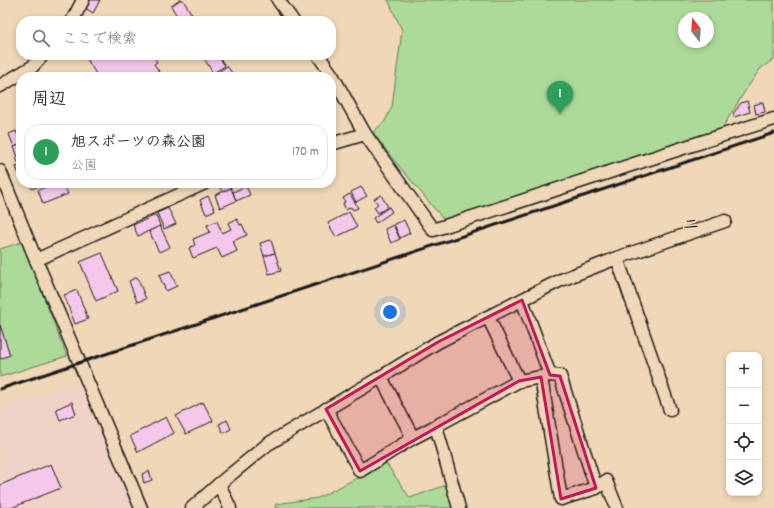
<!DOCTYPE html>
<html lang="ja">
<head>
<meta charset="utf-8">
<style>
  :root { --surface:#fff; --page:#f2f2f3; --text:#2b2b33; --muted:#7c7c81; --line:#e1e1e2; --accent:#7c3aed }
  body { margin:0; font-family:Dekko,"Klee One",sans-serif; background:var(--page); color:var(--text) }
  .controls { position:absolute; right:12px; bottom:12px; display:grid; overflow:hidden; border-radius:8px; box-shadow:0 2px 6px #0003 }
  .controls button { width:36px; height:36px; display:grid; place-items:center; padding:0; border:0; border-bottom:1px solid var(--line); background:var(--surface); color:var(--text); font:20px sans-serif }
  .compass { position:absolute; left:678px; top:12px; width:36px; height:36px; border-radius:50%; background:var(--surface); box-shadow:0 2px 6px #0003; rotate:343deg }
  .you { position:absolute; left:390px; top:312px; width:14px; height:14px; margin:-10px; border:3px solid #fff; border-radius:50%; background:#1a73e8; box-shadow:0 0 0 6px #1a73e833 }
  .badge { display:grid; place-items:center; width:26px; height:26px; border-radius:50%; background:var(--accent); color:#fff; font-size:13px; font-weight:700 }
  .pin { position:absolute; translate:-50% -33px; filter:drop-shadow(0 1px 2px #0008) }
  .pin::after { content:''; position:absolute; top:21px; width:14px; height:12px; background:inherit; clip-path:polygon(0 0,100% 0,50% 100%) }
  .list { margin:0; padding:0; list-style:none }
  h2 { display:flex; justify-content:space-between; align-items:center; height:52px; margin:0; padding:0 16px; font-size:17px }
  h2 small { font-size:13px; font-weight:400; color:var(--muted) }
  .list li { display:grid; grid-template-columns:26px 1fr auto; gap:12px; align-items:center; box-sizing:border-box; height:56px; margin:0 8px 8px; padding:0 8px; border:1px solid var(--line); border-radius:16px }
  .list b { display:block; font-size:15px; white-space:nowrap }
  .list p { margin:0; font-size:13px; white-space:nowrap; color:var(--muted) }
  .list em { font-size:13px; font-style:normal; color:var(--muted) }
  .icon { flex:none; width:22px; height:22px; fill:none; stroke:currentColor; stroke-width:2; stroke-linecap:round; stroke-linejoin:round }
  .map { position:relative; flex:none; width:774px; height:508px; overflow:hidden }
  .search { position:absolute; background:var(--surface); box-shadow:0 2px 6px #0003; left:16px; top:16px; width:320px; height:44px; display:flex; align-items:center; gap:10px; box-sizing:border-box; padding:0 14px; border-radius:16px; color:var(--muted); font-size:15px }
  .panel { position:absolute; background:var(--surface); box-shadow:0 2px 6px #0003; left:16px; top:72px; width:320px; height:116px; border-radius:16px }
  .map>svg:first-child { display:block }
</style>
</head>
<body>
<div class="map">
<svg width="774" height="508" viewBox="0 0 774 508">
  <rect width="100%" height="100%" fill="#efd7b7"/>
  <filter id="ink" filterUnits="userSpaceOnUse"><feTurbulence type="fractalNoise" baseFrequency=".025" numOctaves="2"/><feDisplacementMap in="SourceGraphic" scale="8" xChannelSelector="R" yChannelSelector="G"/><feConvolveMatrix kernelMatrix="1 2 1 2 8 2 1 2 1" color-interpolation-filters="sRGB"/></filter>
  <g filter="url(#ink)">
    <polygon fill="#f1d2c6" points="80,381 135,508 0,508 0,408"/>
    <g fill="#acda99" stroke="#647b5a" fill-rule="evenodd">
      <path d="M388 0H774V59L760 69 745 91 721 130 444 220 388 153 373 132 385 121 392 107 402 30ZM684 18H708V42H684Z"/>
      <polygon points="22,242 67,356 0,377 0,249"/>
      <polygon points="386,463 410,498 446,485 453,508 275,508 276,504 318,498"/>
    </g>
    <g fill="#f5c7ea" stroke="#1c1c1c">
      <polygon points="89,0 100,0 93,13 84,7"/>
      <polygon points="180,0 183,0 196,21 180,21 171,6"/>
      <polygon points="91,55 153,55 157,62 154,64 159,71 150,77 98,77 86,58"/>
      <polygon points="202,55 218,55 225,66 213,73"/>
      <polygon points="227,66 235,77 215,77 214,75"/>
      <polygon points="747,101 750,112 734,117 733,114 741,103"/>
      <polygon points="763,102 765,112 756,114 754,105"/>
      <polygon points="16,131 17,134 21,132 21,144 14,147 9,134"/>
      <polygon points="21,144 21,174 19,174 16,167 20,166 16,158 18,157 14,147"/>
      <polygon points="29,183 46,183 32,189"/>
      <polygon points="56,183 63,183 68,194 43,204 38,190"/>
      <polygon points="227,183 228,183 231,188 222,192 220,186"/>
      <polygon points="246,186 250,195 236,201 233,192"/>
      <polygon points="361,187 367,196 356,202 351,192"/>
      <polygon points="231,188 236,201 220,208 215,195"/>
      <polygon points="350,194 358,208 353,210 351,207 346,210 343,203 345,202 343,198"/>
      <polygon points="381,195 388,207 378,213 374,207 378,204 374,199"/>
      <polygon points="208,196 215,210 206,214 200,200"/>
      <polygon points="389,207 392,212 376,223 373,218"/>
      <polygon points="168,208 176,224 164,229 157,213"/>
      <polygon points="349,212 357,227 336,237 328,223"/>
      <polygon points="156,215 160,226 138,236 133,225"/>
      <polygon points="237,219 240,225 242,224 247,235 233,241 237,251 222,258 217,248 193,258 189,248 195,245 193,239 210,232 207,225 217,221 222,233 231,229 228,223"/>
      <polygon points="404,220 410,233 400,238 394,224"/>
      <polygon points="393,225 400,239 391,243 385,229"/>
      <polygon points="160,226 170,247 159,252 149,231"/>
      <polygon points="271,240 275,253 264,256 260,243"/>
      <polygon points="102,253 118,291 96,301 80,262"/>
      <polygon points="275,253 281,271 269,274 264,256"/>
      <polygon points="170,271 177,286 166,291 159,275"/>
      <polygon points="137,277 146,299 137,302 129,281"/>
      <polygon points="77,290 88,319 75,324 64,295"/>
      <polygon points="0,325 10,355 0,359"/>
      <polygon points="72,402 76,414 60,420 56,409"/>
      <polygon points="203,402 213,421 186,434 176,416"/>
      <polygon points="166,417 174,433 138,452 130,436"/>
      <polygon points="227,420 231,429 223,433 219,424"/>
      <polygon points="51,464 61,488 11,508 0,508 0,485"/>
      <polygon points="149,471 152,480 144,483 142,474"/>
    </g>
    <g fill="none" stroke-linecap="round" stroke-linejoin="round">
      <defs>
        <g id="minor">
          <polyline points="278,0 293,21"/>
          <polyline points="72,21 83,0"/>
          <polyline points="318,55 332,75 365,134 433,230 692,145 774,119"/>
          <polyline points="0,86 32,67 43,55"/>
          <polyline points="331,144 365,134"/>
          <polyline points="0,171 36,260 141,508"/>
          <polyline points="617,258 670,410"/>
          <polyline points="36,260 205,183"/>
          <polyline points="522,300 550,375 541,377 561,499 596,488"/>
          <polyline points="488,317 519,381 541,377"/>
          <polyline points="550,375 560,376 596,488 606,481 617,508"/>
          <polyline points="381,377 413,438"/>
          <polyline points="326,409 360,471 413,438 436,426 459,508"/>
          <polyline points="436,426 519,381"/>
          <polyline points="219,484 230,508"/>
          <polyline points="192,508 219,484 268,444 381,377 438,342 561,280 617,258 725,221"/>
        </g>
      </defs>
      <use href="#minor" stroke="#1c1c1c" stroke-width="15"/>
      <use href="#minor" stroke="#efd7b7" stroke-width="12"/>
      <polyline stroke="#1c1c1c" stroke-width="3" points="0,389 774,133"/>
    </g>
  </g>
  <path fill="#c2185b" fill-opacity="0.2" stroke="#c2185b" stroke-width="3" stroke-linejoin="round" d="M522 300 550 375 560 376 596 488 561 499 541 377 519 381 360 471 326 409 438 342Z"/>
  <g text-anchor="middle" stroke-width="3" stroke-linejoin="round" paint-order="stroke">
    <g font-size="18" font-weight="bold" fill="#1c1c1c" stroke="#efd7b7">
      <text x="691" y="230">ニ</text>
    </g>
  </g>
</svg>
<div class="controls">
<button>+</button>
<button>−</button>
<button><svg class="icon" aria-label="locate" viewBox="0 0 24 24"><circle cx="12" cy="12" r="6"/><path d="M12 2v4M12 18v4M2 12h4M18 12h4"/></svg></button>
<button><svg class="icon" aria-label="layers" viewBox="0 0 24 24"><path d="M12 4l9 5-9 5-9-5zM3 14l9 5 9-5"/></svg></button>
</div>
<svg class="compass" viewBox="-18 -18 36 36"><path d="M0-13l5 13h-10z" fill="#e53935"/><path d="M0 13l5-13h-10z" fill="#7c7c81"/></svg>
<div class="you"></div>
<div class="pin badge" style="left:560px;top:114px;background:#2e9e5b">1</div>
<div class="search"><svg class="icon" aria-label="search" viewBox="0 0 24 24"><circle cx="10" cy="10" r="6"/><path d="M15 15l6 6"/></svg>ここで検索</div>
<section class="panel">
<h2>周辺<small></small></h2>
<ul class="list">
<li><span class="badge" style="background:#2e9e5b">1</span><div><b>旭スポーツの森公園</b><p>公園</p></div><em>170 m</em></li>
</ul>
</section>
</div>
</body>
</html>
